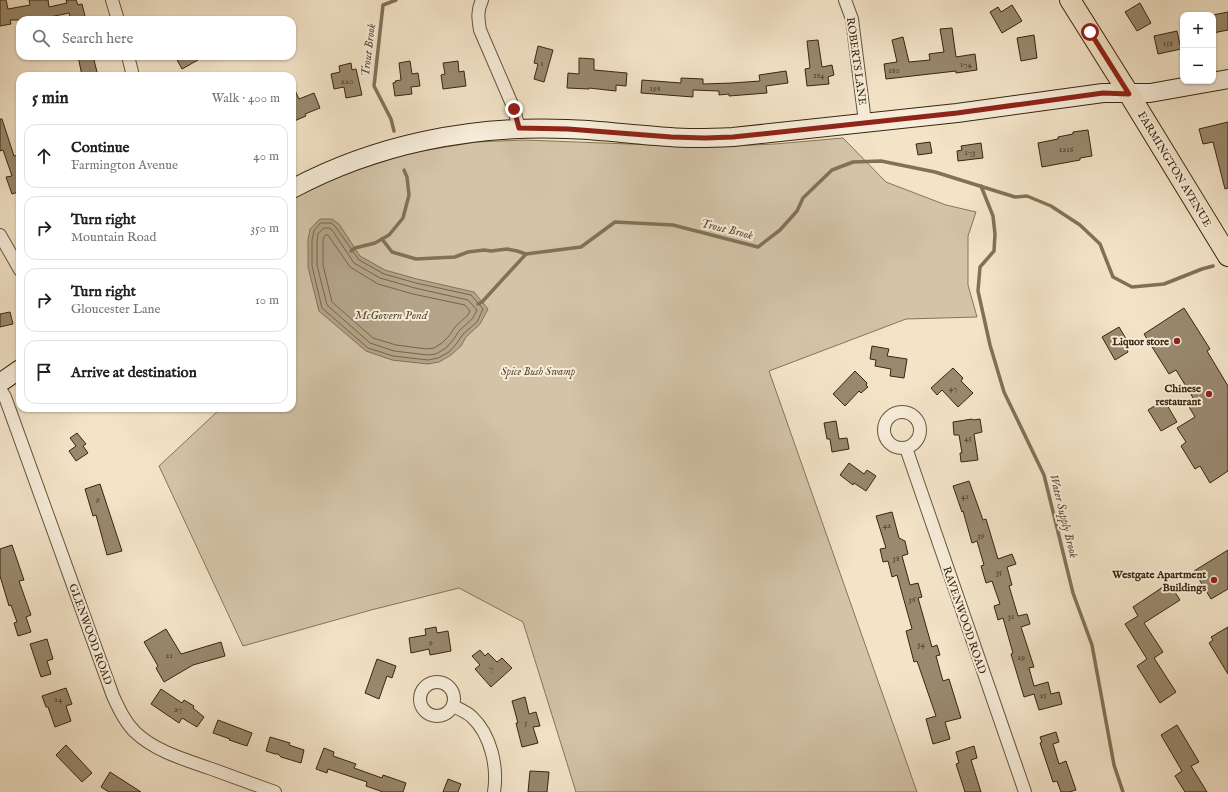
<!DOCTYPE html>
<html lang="en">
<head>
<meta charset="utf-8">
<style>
  :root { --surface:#fff; --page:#f6f6f6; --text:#202124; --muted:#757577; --line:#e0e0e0 }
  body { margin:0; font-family:"IM FELL English",serif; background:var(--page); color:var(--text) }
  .controls { position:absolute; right:12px; top:12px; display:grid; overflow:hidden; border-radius:8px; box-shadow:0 1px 3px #0004 }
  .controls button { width:36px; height:36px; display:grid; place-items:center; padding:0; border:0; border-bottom:1px solid var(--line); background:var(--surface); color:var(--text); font:20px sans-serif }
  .stop { position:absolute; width:12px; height:12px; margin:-9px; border:3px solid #8f2418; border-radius:50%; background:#fff }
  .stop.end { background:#8f2418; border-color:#fff; box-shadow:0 1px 4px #0008 }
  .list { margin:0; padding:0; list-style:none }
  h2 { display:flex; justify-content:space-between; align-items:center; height:52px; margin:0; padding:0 16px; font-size:17px }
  h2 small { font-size:13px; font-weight:400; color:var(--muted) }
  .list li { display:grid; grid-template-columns:26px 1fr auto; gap:12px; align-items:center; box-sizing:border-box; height:64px; margin:0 8px 8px; padding:0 8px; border:1px solid var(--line); border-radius:12px }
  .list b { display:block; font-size:15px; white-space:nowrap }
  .list p { margin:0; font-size:13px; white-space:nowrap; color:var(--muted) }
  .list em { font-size:13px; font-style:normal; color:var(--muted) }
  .icon { flex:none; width:22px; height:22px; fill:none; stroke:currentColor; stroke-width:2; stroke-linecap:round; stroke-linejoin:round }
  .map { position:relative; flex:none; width:1228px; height:792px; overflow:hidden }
  .search { position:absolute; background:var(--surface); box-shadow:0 1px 3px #0004; left:16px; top:16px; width:280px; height:44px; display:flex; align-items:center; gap:10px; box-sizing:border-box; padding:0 14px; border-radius:12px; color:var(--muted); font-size:15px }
  .panel { position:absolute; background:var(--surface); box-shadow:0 1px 3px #0004; left:16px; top:72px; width:280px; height:340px; border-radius:12px }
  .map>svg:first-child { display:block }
</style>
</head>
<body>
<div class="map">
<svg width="1228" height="792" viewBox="0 0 1228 792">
  <rect width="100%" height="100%" fill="#f3e4c8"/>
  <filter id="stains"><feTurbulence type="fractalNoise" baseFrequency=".005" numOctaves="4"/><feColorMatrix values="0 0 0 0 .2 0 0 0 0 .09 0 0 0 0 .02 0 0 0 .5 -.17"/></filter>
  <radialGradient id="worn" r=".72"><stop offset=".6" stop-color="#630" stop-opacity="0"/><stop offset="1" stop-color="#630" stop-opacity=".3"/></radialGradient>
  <polygon fill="#d3c4a8" stroke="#86755a" points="843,138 886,182 946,205 976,212 968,236 968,285 977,317 906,319 769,371 917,792 576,792 523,622 459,588 371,610 243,646 159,466 219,410 219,408 292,408 292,199 305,190 360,169 410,153 476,142 524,140 707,147 775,144"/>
  <polygon fill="#b3a388" stroke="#827156" points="320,219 332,219 339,224 360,256 385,270 417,279 474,292 488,309 480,324 466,337 461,346 451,355 439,362 428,364 392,360 366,351 319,311 308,267 308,240 310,229"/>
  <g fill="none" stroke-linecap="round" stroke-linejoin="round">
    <g stroke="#76644a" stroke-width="1">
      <polygon points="321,223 331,223 335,226 359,260 384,274 416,283 471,295 483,309 477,322 463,334 457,343 449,352 438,358 428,360 393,356 368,348 322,308 312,266 312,240 314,231"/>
      <polygon points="324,228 329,228 332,230 354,263 380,278 415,288 468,300 477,310 473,318 459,331 453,340 446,348 436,354 428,355 394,351 370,343 327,305 317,265 317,241 318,234"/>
      <polygon points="326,235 328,235 350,267 378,284 413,294 465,305 470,311 468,315 455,327 449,336 442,343 434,348 427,349 396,345 373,338 332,302 323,265 323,241 324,237"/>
    </g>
    <g stroke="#827156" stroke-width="3.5">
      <polyline points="394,131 391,119 374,86 383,5 396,0"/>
      <polyline points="981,186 993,216 995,234 994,251 980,267 978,291 990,345 1004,392 1044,475 1073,593 1092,645 1114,765 1123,792"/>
      <polyline points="382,239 392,252 416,259 455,257 468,252 484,250 491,251 507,249 517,251 526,254"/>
      <polyline points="351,251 355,248 375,243 389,235 403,218 409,195 407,177 404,170"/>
      <polyline points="478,304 482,302 526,254 581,247 615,222 673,225 758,247 780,230 797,211 803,198 832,170 853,162 881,161 935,172 1015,197 1027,196 1051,206 1080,225 1100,244 1113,277 1132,287 1164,284 1202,269 1213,266"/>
    </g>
  </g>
  <g fill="#99896e" stroke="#38260c">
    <polygon points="0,0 6,0 8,9 30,5 29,0 48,0 49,7 67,3 66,0 76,0 78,5 82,4 86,20 71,20 69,13 36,20 32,20 32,18 23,20 10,20 11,24 0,26"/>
    <polygon points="1140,3 1151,23 1137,31 1125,12"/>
    <polygon points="1012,5 1022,21 1002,33 990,12 998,7 1001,12"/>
    <polygon points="1228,12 1228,30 1213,33 1213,15"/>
    <polygon points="952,28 956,57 975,54 977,70 956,73 956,71 886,79 884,64 897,62 892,40 903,37 909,62 930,60 929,54 944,52 940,29"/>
    <polygon points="1177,31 1181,49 1158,54 1154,36"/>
    <polygon points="1034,35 1037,58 1021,61 1017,38"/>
    <polygon points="818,40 822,67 832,65 834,75 828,77 829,84 807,86 805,69 810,68 807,41"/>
    <polygon points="538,46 553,50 544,82 534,79 538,64 534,63"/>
    <polygon points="78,56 93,56 98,76 82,76"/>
    <polygon points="175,56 205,56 182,69"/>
    <polygon points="579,58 594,59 594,70 627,73 626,86 616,85 616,91 589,88 589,89 567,88 568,73 579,74"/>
    <polygon points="410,61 412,74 418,73 420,86 411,87 412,94 395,96 393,83 396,82 395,81 401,80 399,63"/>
    <polygon points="458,61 459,72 464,71 466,86 443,89 441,75 445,74 443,63"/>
    <polygon points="351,63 352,70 356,69 362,95 346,98 344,87 334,89 331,74 340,72 339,66"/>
    <polygon points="786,71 788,83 766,86 767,93 729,96 729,94 719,95 719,91 693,90 693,97 641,93 642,80 681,83 681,78 703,79 703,84 732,83 760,81 759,75"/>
    <polygon points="292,84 299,99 314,93 320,108 305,114 306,116 292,122"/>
    <polygon points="0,119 2,119 14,156 20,154 20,195 19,195 18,192 12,194 6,177 12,176 3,150 0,151"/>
    <polygon points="1228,122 1228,188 1225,189 1213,142 1203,144 1199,129"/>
    <polygon points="1088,130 1092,156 1080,158 1080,160 1042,167 1038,143 1058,139 1058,137 1073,134 1073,132"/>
    <polygon points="930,142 932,153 918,155 916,144"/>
    <polygon points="981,143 983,158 958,161 957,151 962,150 961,146"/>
    <polygon points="1184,308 1210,349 1207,351 1228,386 1228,471 1210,483 1200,466 1195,469 1181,446 1186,442 1177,428 1195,417 1188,405 1195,401 1176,370 1169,374 1144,334"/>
    <polygon points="10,312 13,324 0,327 0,314"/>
    <polygon points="1119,327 1128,342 1127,342 1130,348 1127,349 1128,352 1115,360 1102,337"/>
    <polygon points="872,346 889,349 887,356 907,359 904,378 890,376 891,369 875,366 876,360 870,359"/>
    <polygon points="953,368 963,378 961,381 973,393 958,407 942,390 937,395 931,388"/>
    <polygon points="855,371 867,383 866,385 868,387 861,393 859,391 845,406 833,394"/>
    <polygon points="1164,400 1177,422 1161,431 1148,410"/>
    <polygon points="972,419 973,420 980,419 982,432 974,434 978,460 961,462 960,453 962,453 959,435 954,435 953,422"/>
    <polygon points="836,421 839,439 847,438 849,449 832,452 830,439 827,439 824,423"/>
    <polygon points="77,433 86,444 83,446 88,453 76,461 69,451 76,446 70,438"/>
    <polygon points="849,463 864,474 867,470 876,476 866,491 854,483 853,485 840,475"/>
    <polygon points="969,481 983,520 986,519 998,559 1012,554 1016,564 1007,567 1012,585 1009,586 1018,616 1027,614 1030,624 1021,627 1034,667 1029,668 1034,686 1048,682 1051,694 1059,692 1062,704 1039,710 1034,694 1024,697 1011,654 1013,653 1003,618 998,620 994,606 1000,604 992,581 986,583 981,566 984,565 977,541 972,543 963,511 962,512 953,486"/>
    <polygon points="100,484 122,551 107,555 96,515 93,516 85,489"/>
    <polygon points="892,512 899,538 905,541 908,554 902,556 910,585 918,583 922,597 918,598 932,647 937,645 940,655 936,656 943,681 949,679 961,718 945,722 950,739 933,744 926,719 936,716 917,661 914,662 906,631 912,629 897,575 892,577 888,561 883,562 880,549 886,548 876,516"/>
    <polygon points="12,545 24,580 19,581 31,615 26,617 31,632 18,636 14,623 17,622 11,605 9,606 0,576 0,549"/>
    <polygon points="1228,550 1228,589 1211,599 1194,571"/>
    <polygon points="1169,583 1180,600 1144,623 1163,652 1154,658 1176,692 1160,703 1137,666 1147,659 1125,624 1138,616 1133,607"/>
    <polygon points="436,627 437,633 448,631 451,651 430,655 429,649 411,653 409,638 426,635 425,629"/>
    <polygon points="1228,627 1228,674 1209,643 1213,640 1211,637"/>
    <polygon points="166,629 181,654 221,642 225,656 193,665 164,682 156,668 158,666 144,642"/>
    <polygon points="47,639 53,659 47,661 51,674 41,677 30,644"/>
    <polygon points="480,650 485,656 488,653 497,662 502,658 512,668 491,687 475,669 480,665 472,656"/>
    <polygon points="377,659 396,666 392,678 387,676 379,699 365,693"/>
    <polygon points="66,688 72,704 66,706 71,721 55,727 48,707 46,707 42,696"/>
    <polygon points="161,689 182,703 184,700 194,706 193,708 204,717 197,727 182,718 179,723 151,704"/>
    <polygon points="525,697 529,714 536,712 540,726 533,727 538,743 522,747 516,723 518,723 512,701"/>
    <polygon points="218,720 252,733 247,746 229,740 230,739 213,733"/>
    <polygon points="1177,725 1199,762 1191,766 1207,792 1185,792 1175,776 1182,771 1161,735"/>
    <polygon points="1056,732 1059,742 1053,744 1059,764 1066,761 1076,790 1069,792 1061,792 1057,781 1053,782 1040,743 1042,742 1040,737"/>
    <polygon points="270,737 290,743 289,745 304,750 301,763 281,757 278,754 275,754 266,751"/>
    <polygon points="66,745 92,773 82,782 56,755"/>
    <polygon points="974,746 977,758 971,760 981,792 965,792 956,764 959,763 956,752"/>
    <polygon points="324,748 334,752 333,756 356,764 354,768 382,778 383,775 406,783 403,792 383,792 366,786 367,782 328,769 327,773 316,769"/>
    <polygon points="530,771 549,772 547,792 528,792"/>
    <polygon points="110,772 141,792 109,792 101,787"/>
    <polygon points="448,779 461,784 458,792 443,792"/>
  </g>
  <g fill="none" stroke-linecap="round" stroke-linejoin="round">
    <defs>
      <g id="minor">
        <polyline points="112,0 118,20"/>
        <path d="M482 0C477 11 478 18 480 30L514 109 519 129"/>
        <polyline points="845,0 852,19 865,122"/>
        <polyline points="128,56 133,76"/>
        <polyline points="0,235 20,270"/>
        <path d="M0 389 5 397 113 696C119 709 125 722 135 732 155 751 183 759 209 768 231 776 253 784 275 792"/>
        <circle cx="902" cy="430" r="18"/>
        <polyline points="906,448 1025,792"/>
        <circle cx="437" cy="699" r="17"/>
        <path d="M453 706C459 709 467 712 472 717 491 735 498 767 494 792"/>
      </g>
      <g id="secondary">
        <path d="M292 189C376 144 472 125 567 129 601 130 635 135 670 137 691 139 712 138 733 137L957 113 1103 93H1150L1228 79"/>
        <polyline points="0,383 20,369"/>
      </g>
      <polyline id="primary" points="1070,0 1129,94 1228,256"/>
    </defs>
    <use href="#minor" stroke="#67563b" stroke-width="14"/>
    <use href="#secondary" stroke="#38260c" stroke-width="20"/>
    <use href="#primary" stroke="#38260c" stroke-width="22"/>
    <use href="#minor" stroke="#f7eddb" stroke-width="12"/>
    <use href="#secondary" stroke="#f7eddb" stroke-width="18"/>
    <use href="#primary" stroke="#f3e4c8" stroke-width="20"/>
  </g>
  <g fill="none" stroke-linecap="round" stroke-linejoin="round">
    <polyline stroke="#8f2418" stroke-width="5" points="514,109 519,128 568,129 671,137 705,138 733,137 957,113 1103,93 1129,94 1090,32"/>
  </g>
  <g fill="#8f2418" stroke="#f7eddb" stroke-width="1.5">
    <circle cx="1177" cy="341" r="4"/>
    <circle cx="1209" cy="394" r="4"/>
    <circle cx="1214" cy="580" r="4"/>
  </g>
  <g text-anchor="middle" stroke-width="4" stroke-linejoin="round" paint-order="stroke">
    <g font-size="9" fill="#503f24">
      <text x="1168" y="46">158</text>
      <text x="542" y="66">1</text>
      <text x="966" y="67">174</text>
      <text x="894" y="73">180</text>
      <text x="819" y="78">184</text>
      <text x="347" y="84">220</text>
      <text x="655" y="91">198</text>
      <text x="1066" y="152">1216</text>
      <text x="970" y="155">173</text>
      <text x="953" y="391">47</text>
      <text x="968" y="441">45</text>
      <text x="965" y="499">41</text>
      <text x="98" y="502">9</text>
      <text x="887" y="528">42</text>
      <text x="981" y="538">39</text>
      <text x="896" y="561">38</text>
      <text x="999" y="575">35</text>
      <text x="912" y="602">36</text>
      <text x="1011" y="619">31</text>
      <text x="431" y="645">9</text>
      <text x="921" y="647">34</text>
      <text x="169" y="658">21</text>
      <text x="1021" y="660">29</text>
      <text x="491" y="671">7</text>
      <text x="1043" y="698">25</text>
      <text x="58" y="702">24</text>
      <text x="178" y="712">27</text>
      <text x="526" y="726">5</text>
    </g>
    <g font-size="11" fill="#38260c" stroke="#f7eddb">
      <text transform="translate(857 61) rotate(82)" y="4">ROBERTS LANE</text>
      <text transform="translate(1175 169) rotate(59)" y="4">FARMINGTON AVENUE</text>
      <text transform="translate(965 620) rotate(71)" y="4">RAVENWOOD ROAD</text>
      <text transform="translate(91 634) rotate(70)" y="4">GLENWOOD ROAD</text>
    </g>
    <g font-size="11" font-weight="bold" fill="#38260c" stroke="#f7eddb" text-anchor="end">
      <text x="1169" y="345">Liquor store</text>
      <text x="1201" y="392">Chinese<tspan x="1201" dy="13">restaurant</tspan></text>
      <text x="1206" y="578">Westgate Apartment<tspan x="1206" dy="13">Buildings</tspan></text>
    </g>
    <g font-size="11" font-style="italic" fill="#5f4e33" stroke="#f7eddb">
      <text x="538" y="375">Spice Bush Swamp</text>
    </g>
    <g font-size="12" font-style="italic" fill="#5d4c31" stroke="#f7eddb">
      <text transform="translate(368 50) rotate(-83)" y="4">Trout Brook</text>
      <text transform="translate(727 229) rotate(14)" y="4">Trout Brook</text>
      <text x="391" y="319">McGovern Pond</text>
      <text transform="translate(1064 516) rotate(76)" y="4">Water Supply Brook</text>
    </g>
  </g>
  <rect width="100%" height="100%" filter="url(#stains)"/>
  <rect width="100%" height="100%" fill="url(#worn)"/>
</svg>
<div class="controls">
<button>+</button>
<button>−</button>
</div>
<div class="stop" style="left:1090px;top:32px"></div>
<div class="stop end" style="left:514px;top:109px"></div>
<div class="search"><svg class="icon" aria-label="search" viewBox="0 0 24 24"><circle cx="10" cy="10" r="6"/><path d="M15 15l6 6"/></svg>Search here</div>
<section class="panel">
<h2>5 min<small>Walk · 400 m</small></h2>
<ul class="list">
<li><svg class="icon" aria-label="ahead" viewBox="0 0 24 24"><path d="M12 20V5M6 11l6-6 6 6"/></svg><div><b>Continue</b><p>Farmington Avenue</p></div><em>40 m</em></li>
<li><svg class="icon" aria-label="right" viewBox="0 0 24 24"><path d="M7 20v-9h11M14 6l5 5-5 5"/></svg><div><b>Turn right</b><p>Mountain Road</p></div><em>350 m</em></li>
<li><svg class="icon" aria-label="right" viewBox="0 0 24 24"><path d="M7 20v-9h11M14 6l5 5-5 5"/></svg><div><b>Turn right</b><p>Gloucester Lane</p></div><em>10 m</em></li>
<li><svg class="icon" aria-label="arrive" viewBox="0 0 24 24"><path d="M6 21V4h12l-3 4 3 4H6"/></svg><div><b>Arrive at destination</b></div></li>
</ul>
</section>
</div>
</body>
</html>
